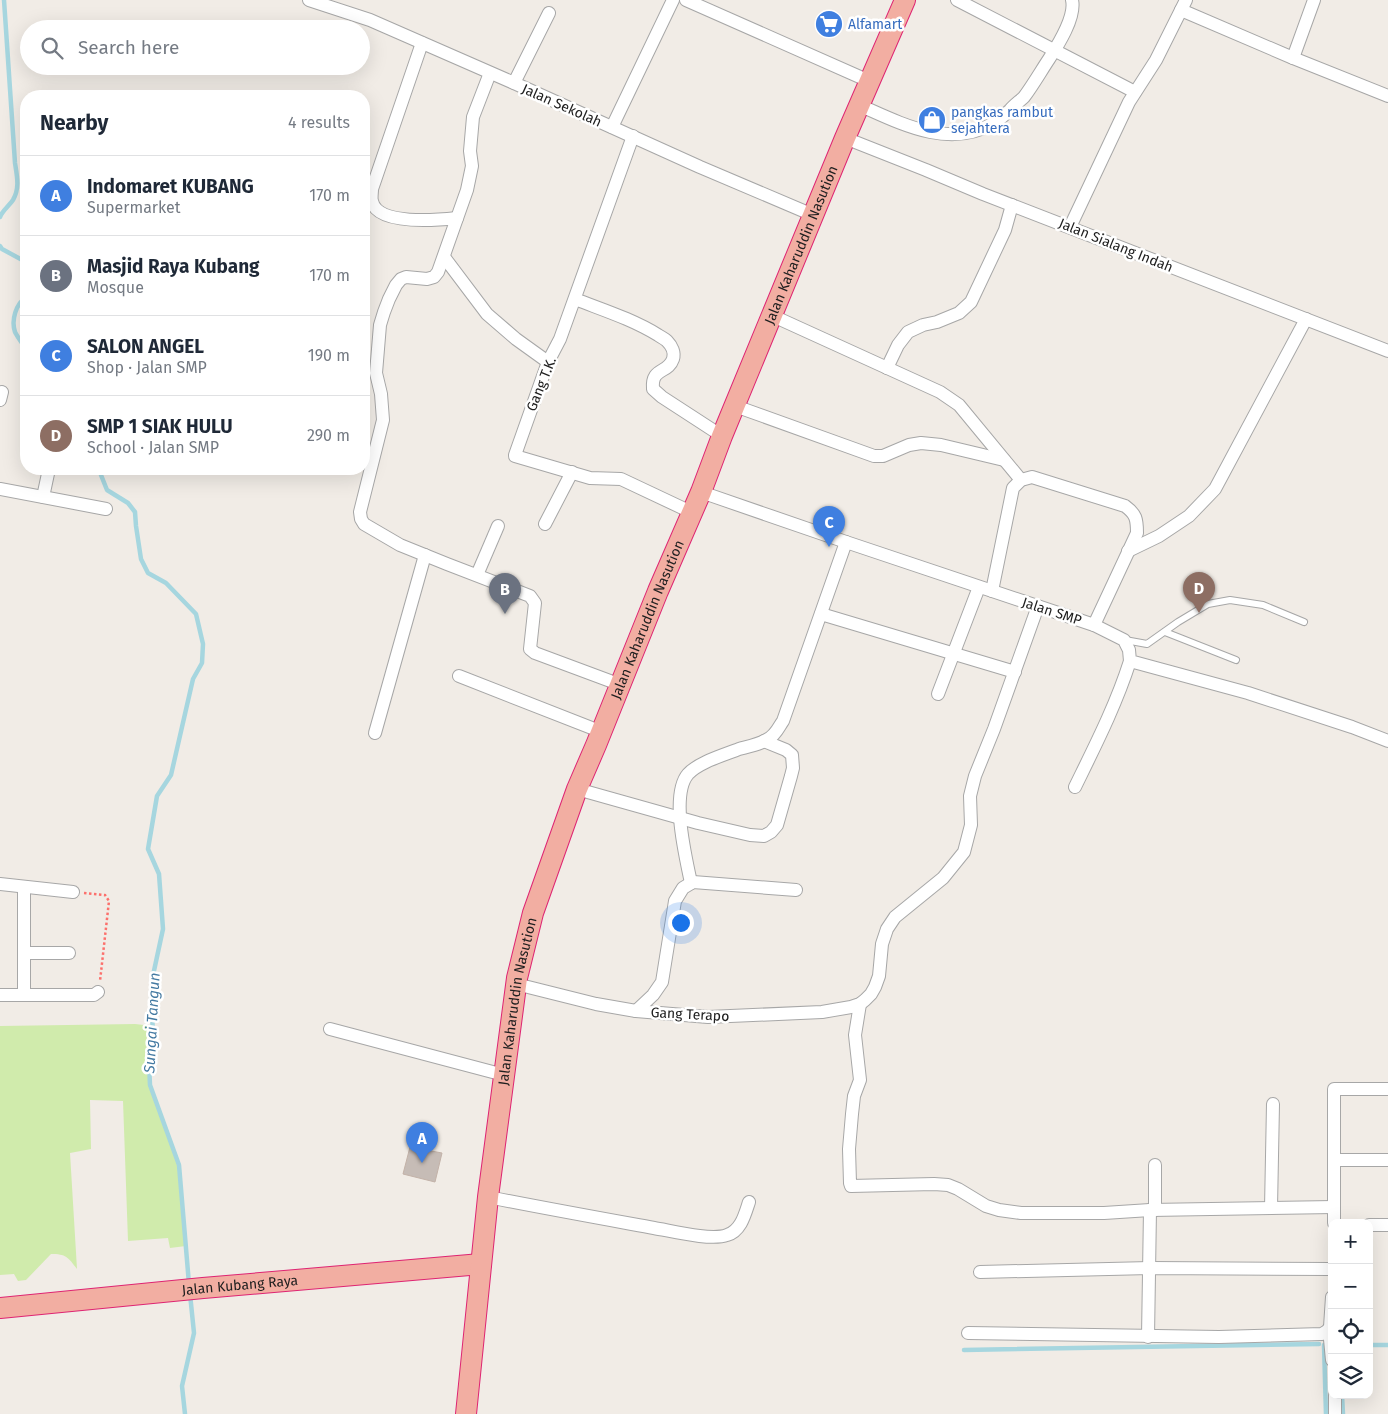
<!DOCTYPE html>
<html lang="en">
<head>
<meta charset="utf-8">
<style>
  :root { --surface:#fff; --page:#f6f6f7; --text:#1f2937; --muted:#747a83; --line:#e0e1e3; --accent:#0b8043 }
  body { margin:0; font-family:"Fira Sans",sans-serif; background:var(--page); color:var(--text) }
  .controls { position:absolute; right:15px; bottom:15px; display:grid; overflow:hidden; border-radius:10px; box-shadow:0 5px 20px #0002 }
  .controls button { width:45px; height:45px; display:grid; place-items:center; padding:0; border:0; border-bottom:1px solid var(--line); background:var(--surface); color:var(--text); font:25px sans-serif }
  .you { position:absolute; left:680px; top:922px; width:18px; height:18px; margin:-12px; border:4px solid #fff; border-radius:50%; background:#1a73e8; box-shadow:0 0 0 8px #1a73e833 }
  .badge { display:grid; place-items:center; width:32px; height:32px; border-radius:50%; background:var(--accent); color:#fff; font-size:16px; font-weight:700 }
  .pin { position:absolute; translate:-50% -41px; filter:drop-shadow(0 1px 2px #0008) }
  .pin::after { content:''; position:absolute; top:26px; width:18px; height:15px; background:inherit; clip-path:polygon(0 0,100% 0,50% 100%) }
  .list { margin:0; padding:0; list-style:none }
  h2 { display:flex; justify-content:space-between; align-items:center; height:65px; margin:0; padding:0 20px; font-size:21px }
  h2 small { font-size:16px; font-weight:400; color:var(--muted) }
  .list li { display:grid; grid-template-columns:32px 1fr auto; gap:15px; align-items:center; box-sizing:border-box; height:80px; padding:0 20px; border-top:1px solid var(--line) }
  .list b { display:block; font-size:19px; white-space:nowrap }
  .list p { margin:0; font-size:16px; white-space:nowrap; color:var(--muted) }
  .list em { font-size:16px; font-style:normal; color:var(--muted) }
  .icon { flex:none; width:28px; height:28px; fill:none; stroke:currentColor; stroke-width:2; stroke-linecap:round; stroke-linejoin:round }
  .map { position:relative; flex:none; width:1388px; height:1414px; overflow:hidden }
  .search { position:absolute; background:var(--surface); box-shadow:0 5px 20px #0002; left:20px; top:20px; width:350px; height:55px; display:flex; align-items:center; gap:12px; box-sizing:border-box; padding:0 18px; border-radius:28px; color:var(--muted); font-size:19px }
  .panel { position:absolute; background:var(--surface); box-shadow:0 5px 20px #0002; left:20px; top:90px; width:350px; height:385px; border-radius:20px }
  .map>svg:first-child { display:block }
</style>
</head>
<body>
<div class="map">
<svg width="1388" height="1414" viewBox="0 0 1388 1414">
  <rect width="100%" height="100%" fill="#f1ece6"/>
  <path fill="#d0ebac" d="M135 1024 153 1026 154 1045 149 1063 150 1085 179 1165 186 1246 170 1248 168 1238 128 1241 123 1101 90 1100 91 1149 70 1153 77 1269C68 1257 66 1254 51 1254L26 1280 18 1281 14 1274 0 1275V1026Z"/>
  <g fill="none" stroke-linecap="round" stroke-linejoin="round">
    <g stroke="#a6d6df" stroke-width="4.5">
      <path d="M0 217C3 210 9 206 13 200 20 188 17 176 15 163L4 0"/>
      <polyline points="0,246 2,249 26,262"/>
      <path d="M26 297C16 304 11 320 15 332 18 338 23 344 26 349"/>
      <polyline points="100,469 101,475 107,490 128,503 135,512 136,526 141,559 148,573 166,583 196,614 203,644 202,663 193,679 171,775 157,796 148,849 159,874 163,929 152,980 151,1002 154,1045 149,1063 150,1085 179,1165 189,1284"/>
      <polyline points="1324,1345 1326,1414"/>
      <polyline points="1369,1345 1388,1345"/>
      <polyline points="964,1350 1319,1344"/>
      <polyline points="1342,1395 1343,1414"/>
      <polyline points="185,1414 182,1386 194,1333 190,1294"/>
    </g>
  </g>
  <polygon fill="#c6bcb6" stroke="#c3b2a8" points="410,1147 442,1153 435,1182 403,1174"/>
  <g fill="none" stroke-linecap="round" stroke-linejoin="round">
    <defs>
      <g id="service">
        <polyline points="1165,632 1236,660"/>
        <polyline points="1125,640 1147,644 1178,622 1208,604 1230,600 1263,605 1304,622"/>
      </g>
      <g id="minor">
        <polyline points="309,0 370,20 514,83 700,167 813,215"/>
        <polyline points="686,0 869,81"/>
        <polyline points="957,0 1135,92"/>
        <polyline points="1181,10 1293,58 1388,96"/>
        <path d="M422 43 372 189C372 193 371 198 372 201 377 226 438 220 457 218"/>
        <polyline points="1293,58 1314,0"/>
        <polyline points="490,73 473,117 470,151 472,166 467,190 438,272 434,277 427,279 406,277 401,279 396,285 389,299 384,312 380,325 376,373 381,394 383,420 360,512 361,519 364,524 400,545 447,564 530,596 535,603 530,649 535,653 621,685"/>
        <polyline points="514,83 549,13"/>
        <path d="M859 105C900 123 948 149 992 124 999 121 1004 115 1010 110 1014 105 1020 101 1024 97 1033 85 1041 71 1049 59 1058 45 1076 17 1072 0"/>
        <polyline points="612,127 673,0"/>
        <polyline points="633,136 560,339 548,362 515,455 515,456 590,478 621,479 691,512"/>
        <polyline points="845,138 926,170 983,194 1388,351"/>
        <polyline points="1070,227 1129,102 1156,60 1186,0"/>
        <polyline points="444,257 487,314 516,339 548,362"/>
        <path d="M575 299C603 310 632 319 658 335 661 337 665 339 667 341 672 346 675 353 673 359 668 374 651 367 653 389L662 397 722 436"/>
        <polyline points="773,316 940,392 959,405 1021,480"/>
        <polyline points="887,368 898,345 908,332 923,325 937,322 959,313 971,302 1005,230 1012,205"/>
        <polyline points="0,400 2,392"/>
        <polyline points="735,406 874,456 883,456 909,445 921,443 941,445 1004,460"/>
        <polyline points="0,489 106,509"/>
        <polyline points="701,492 846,542 1094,625 1124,640 1129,650 1130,661 1248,693 1352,727 1388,741"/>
        <polyline points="43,497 49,469"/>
        <polyline points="545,524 572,472"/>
        <polyline points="1128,551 1159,536 1189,516 1215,489 1306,319"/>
        <polyline points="477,575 498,526"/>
        <path d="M992 591 1013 488 1021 480 1032 477 1125 506C1136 514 1137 519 1137 533L1094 625"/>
        <polyline points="821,614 1015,672"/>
        <polyline points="459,676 602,732"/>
        <polyline points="938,694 979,587"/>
        <polyline points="375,733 425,555"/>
        <path d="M1075 787C1095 746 1116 705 1130 661"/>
        <polyline points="577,789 698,823 750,835 764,836 771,832 777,825 791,776 793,768 792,755 786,750 764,741"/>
        <path d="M691 883C686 858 670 795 688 774 699 762 724 755 739 749 750 746 767 743 774 734 778 730 780 725 783 721L846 542"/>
        <polyline points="0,884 73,892"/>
        <polyline points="24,887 24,995"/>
        <polyline points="25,953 69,953"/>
        <polyline points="516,984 596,1004 636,1011 708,1017 822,1012 851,1007 860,1004 865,1000 871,994 875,987 879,976 882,944 887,929 895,917 943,878 964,852 971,825 970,796 975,776 994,729 1038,606"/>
        <polyline points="0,995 94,995 98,992"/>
        <polyline points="860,1004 855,1035 860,1080 854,1096 852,1114 849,1149 850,1183 851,1186 934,1184 948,1185 958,1189 986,1206 999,1210 1021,1213 1104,1213 1150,1210 1334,1207"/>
        <polyline points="636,1011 653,995 662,982 675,901 683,888 693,882 796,890"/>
        <polyline points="330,1029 504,1075"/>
        <polyline points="1334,1160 1388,1160"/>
        <path d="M488 1197C543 1208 599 1218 654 1228 672 1231 711 1241 727 1235 741 1231 745 1214 749 1202"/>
        <polyline points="1271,1208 1273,1104"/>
        <polyline points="1155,1210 1155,1165"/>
        <polyline points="1334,1223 1334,1089 1388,1089"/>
        <polyline points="1369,1225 1388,1225"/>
        <polyline points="980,1272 1150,1268 1332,1269"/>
        <polyline points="1329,1329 1332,1360"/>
        <polyline points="968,1333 1219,1337 1322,1334 1327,1331 1330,1327 1332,1297"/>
        <polyline points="1148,1337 1150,1210"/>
        <polyline points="1335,1395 1335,1414"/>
      </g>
      <g id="trunk">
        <path id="s1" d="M0 1308 203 1288 481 1264"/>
        <path id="s2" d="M466 1414 488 1197 517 978 533 913 577 789 596 745 658 591 701 492 722 436 845 138 905 0"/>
      </g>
    </defs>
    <use href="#service" stroke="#a7a7a7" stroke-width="8"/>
    <use href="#minor" stroke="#a7a7a7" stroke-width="14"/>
    <use href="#trunk" stroke="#de2472" stroke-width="22"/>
    <polyline stroke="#fc706c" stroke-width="2.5" stroke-dasharray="2.5 2.5" stroke-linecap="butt" points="84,893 105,895 109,901 100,981"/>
    <use href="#service" stroke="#fff" stroke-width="6"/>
    <use href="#minor" stroke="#fff" stroke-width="12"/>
    <use href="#trunk" stroke="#f2aea2" stroke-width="20"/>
  </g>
  <defs>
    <symbol id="supermarket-disc" viewBox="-11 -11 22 22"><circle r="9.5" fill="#3f7fe0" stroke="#fff"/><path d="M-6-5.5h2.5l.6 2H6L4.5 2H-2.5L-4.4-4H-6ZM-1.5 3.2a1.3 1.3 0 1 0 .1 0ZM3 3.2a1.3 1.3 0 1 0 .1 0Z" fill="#fff"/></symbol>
    <symbol id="shop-disc" viewBox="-11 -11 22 22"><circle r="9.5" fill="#3f7fe0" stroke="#fff"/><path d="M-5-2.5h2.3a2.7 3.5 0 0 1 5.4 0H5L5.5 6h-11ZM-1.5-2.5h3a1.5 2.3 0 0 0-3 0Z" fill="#fff"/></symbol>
  </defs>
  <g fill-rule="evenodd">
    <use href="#supermarket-disc" x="813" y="8" width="32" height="32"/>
    <use href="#shop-disc" x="916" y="104" width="32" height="32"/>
  </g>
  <g text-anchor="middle" stroke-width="5" stroke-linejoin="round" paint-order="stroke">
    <g font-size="14" fill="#366cbe" stroke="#fff" text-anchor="start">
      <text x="848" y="29">Alfamart</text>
      <text x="951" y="117">pangkas rambut<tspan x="951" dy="16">sejahtera</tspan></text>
    </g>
    <g font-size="14" fill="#202020" stroke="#fff">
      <text transform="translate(562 105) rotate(24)" y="5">Jalan Sekolah</text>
      <text dy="5" stroke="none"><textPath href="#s2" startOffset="1226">Jalan Kaharuddin Nasution</textPath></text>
      <text transform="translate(1116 245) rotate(22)" y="5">Jalan Sialang Indah</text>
      <text transform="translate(541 384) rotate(-68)" y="5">Gang T.K.</text>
      <text transform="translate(1052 611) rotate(18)" y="5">Jalan SMP</text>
      <text dy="5" stroke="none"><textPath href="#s2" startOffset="821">Jalan Kaharuddin Nasution</textPath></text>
      <text dy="5" stroke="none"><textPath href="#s2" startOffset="416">Jalan Kaharuddin Nasution</textPath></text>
      <text transform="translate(690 1014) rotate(3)" y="5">Gang Terapo</text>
      <text dy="5" stroke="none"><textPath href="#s1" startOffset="241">Jalan Kubang Raya</textPath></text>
    </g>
    <g font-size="15" font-style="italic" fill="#447aa2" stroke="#fff">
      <text transform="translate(152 1023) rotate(-87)" y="5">Sungai Tangun</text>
    </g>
  </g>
</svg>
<div class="controls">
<button>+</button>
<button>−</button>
<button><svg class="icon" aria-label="locate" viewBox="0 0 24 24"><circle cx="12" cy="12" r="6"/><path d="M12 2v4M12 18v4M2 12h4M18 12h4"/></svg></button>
<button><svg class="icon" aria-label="layers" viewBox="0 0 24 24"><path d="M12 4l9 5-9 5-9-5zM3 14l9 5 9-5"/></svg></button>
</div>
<div class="you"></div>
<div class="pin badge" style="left:422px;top:1163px;background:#3f7fe0">A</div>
<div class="pin badge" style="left:505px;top:614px;background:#6b7280">B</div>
<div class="pin badge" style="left:829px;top:547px;background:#3f7fe0">C</div>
<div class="pin badge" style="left:1199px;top:613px;background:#8d6e63">D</div>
<div class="search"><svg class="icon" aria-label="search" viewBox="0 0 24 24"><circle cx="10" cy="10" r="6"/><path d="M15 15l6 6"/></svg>Search here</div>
<section class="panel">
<h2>Nearby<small>4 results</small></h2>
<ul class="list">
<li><span class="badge" style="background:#3f7fe0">A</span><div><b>Indomaret KUBANG</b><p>Supermarket</p></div><em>170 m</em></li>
<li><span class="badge" style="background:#6b7280">B</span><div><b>Masjid Raya Kubang</b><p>Mosque</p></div><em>170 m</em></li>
<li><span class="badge" style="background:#3f7fe0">C</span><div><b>SALON ANGEL</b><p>Shop · Jalan SMP</p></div><em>190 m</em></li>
<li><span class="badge" style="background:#8d6e63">D</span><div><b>SMP 1 SIAK HULU</b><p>School · Jalan SMP</p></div><em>290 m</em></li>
</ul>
</section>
</div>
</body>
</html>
